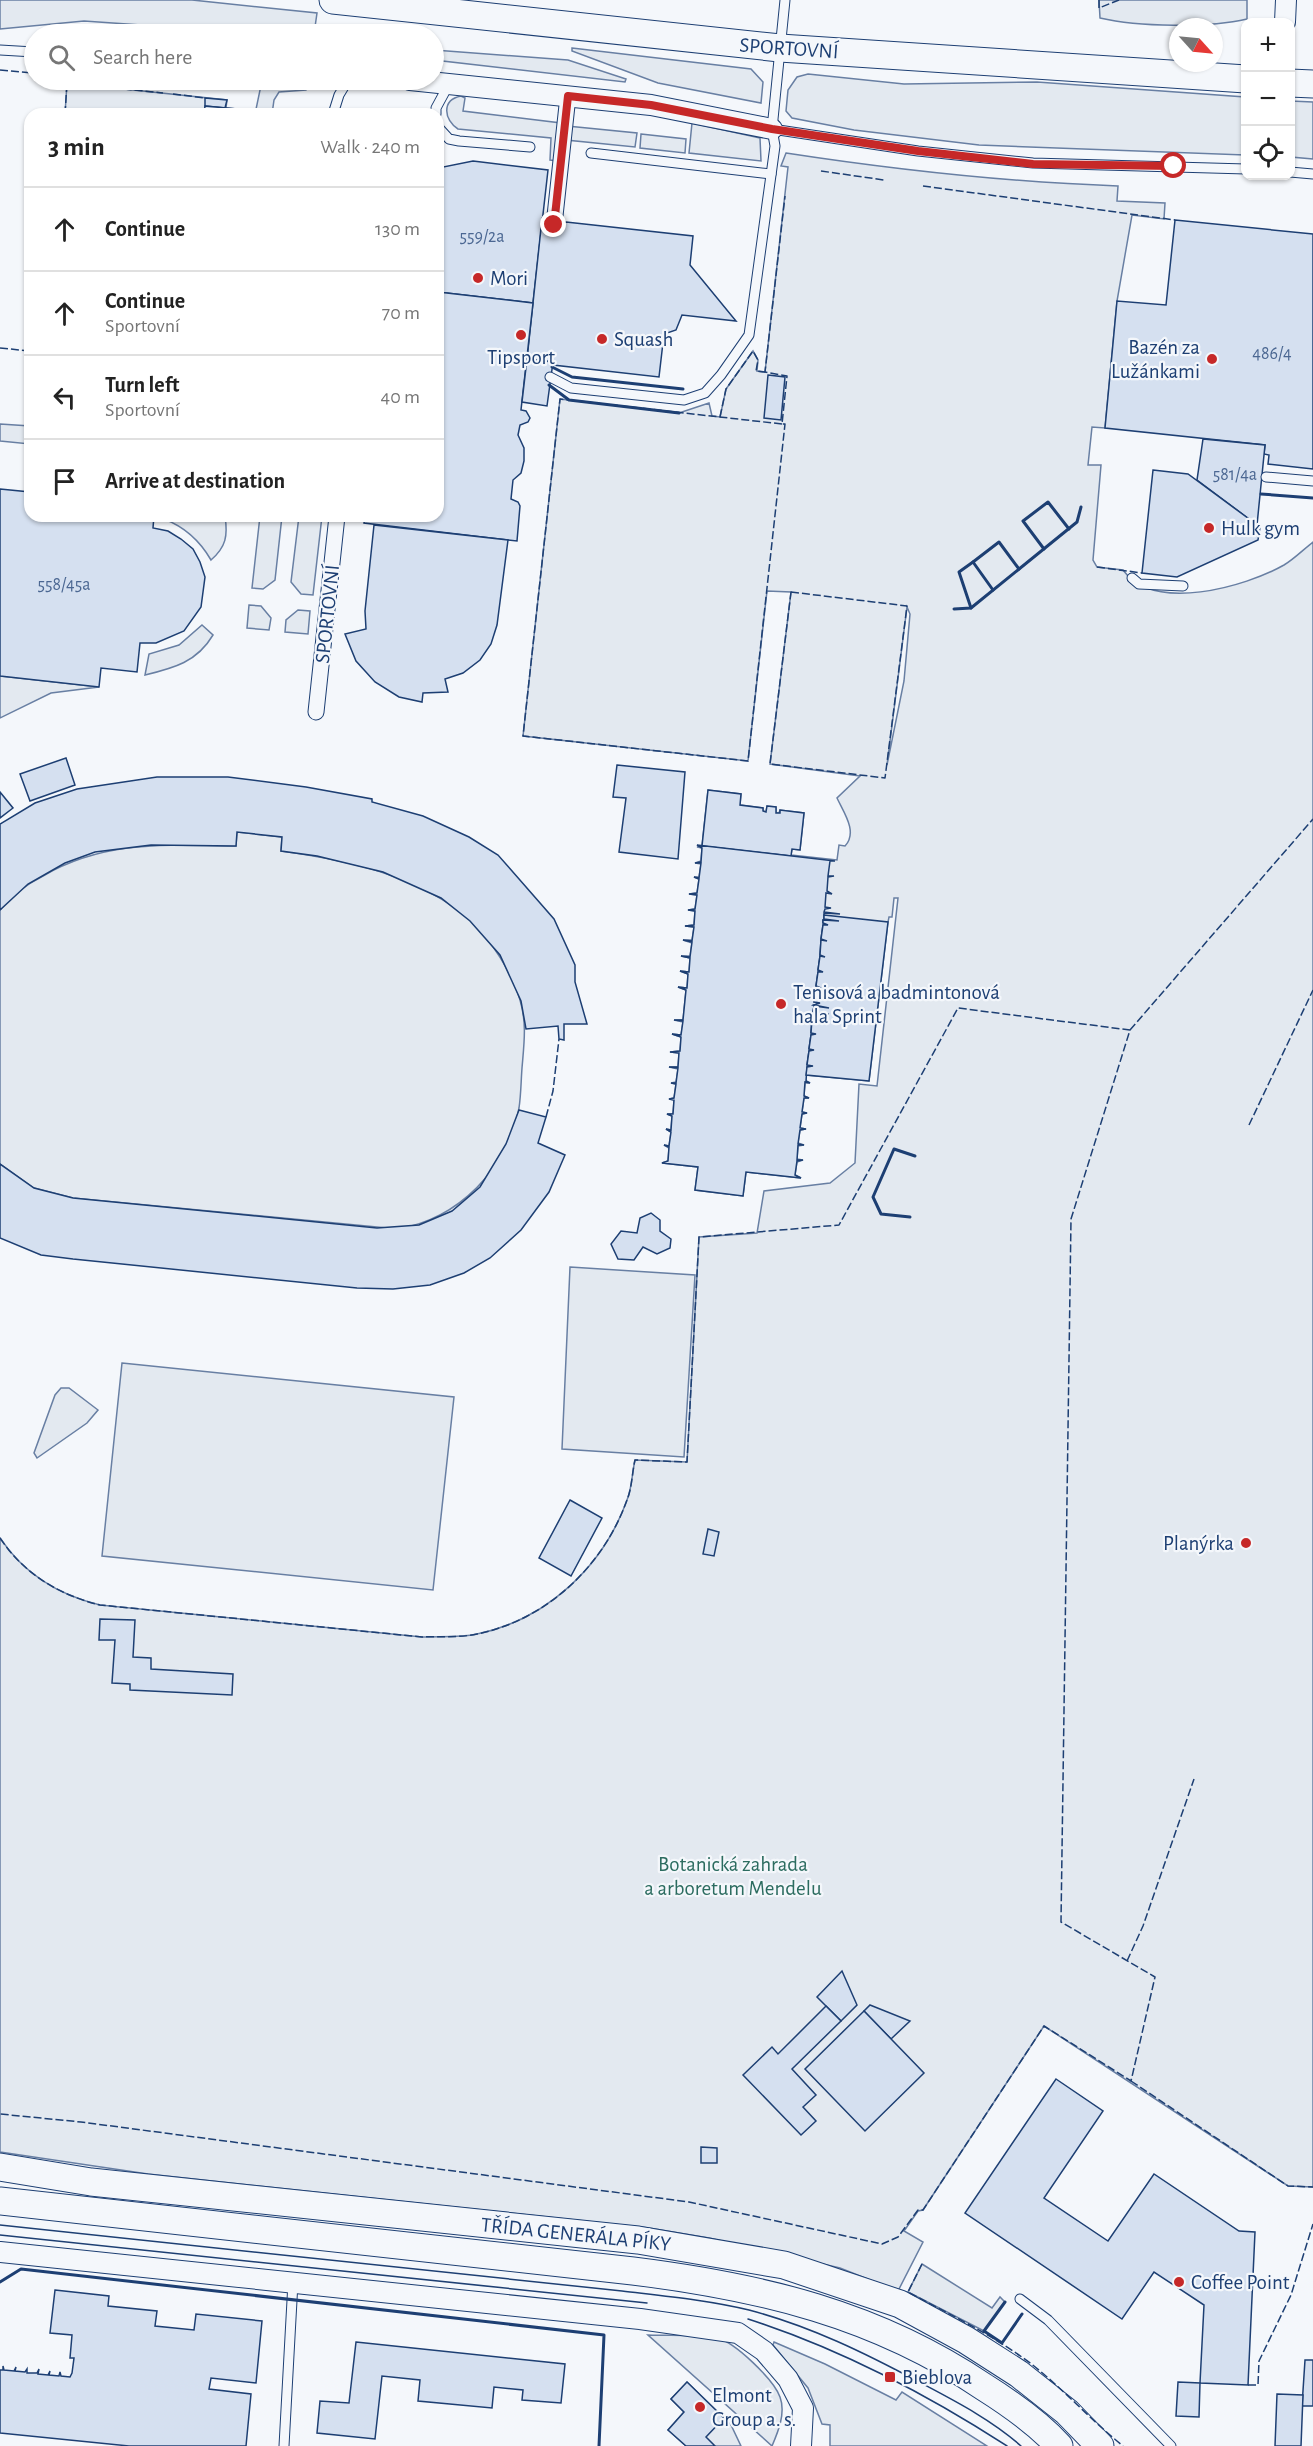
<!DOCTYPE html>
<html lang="en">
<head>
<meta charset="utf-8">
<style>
  :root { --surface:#fff; --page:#f2f2f2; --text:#222; --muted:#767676; --line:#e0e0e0 }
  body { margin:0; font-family:"Alegreya Sans",sans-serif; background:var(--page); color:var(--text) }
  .controls { position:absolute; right:18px; top:18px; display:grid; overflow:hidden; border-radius:12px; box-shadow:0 2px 4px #0004 }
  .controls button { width:54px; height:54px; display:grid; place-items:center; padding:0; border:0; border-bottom:2px solid var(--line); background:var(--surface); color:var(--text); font:30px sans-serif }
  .compass { position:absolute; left:1169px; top:18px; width:54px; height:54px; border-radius:50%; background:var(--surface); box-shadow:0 2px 4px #0004; rotate:117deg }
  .stop { position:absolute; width:18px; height:18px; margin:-14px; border:4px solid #c62828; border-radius:50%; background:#fff }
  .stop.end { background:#c62828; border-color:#fff; box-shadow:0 2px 6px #0008 }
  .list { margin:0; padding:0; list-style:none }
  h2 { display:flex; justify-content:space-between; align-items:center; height:78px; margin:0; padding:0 24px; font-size:26px }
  h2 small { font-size:20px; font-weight:400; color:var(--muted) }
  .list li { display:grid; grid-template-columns:39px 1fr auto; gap:18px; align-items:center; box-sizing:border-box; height:84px; padding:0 24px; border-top:2px solid var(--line) }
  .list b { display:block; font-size:22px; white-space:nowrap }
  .list p { margin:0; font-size:20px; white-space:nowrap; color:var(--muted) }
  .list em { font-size:20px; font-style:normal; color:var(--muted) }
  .icon { flex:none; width:33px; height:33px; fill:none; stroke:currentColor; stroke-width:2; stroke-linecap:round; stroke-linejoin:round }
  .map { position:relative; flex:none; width:1313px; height:2446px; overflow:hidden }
  .search { position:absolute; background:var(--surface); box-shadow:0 2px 4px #0004; left:24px; top:24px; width:420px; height:66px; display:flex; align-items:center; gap:15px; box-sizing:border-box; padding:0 21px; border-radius:33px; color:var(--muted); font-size:22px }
  .panel { position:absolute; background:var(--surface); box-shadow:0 2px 4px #0004; left:24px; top:108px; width:420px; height:414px; border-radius:18px }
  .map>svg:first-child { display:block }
</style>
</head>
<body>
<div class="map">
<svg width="1313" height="2446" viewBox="0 0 1313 2446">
  <rect width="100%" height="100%" fill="#f4f7fb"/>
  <g fill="#e3e9f0" stroke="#687fa3" stroke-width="1.5" fill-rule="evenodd">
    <polygon points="0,0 192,0 317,13 314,34 215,34 170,27 84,21 0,29"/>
    <path d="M1099 0H1247V19C1209 28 1138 27 1100 18Z"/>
    <polygon points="572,48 751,69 763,82 761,103 658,83 572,51"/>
    <polygon points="434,50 568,60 626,79 625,82 434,60"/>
    <polygon points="808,74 904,84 1037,82 1245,97 1245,155 979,145 854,130 792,118 786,111 788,90 797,77"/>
    <polygon points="270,80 310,80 306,90 279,92 274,100 272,114 255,114 260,90"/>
    <polygon points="67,83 227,100 226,108 237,109 237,114 65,114"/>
    <path d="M461 96 465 98 463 111 561 123 558 161 550 160 551 138 458 129C444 120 441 100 461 96Z"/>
    <polygon points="1290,101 1313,102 1313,159 1291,157"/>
    <polygon points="692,123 760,138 761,161 689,153"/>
    <polygon points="567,126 637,133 635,147 566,140"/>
    <polygon points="641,134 686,139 685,153 640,148"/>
    <path d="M786 153C897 170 1006 182 1118 186L1117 201 1165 203 1164 219 1132 215 1117 301 1105 428 1092 427 1088 465H1101L1093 560 1097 567 1123 570C1154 613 1245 587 1284 565 1294 559 1304 549 1313 542V2187L1288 2186 1044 2026 923 2210 918 2211 904 2231 923 2242 898 2291 840 2268 709 2238 649 2228 148 2174 0 2152V1538C24 1574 58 1595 100 1605L422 1637C439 1636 459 1638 477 1634 546 1620 603 1567 627 1500 632 1488 632 1473 635 1460L687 1462 699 1237 757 1233 764 1191 830 1183 855 1163 859 1084 877 1086 898 898H894L892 917H889L888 922 869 1081 806 1075V1081L810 1083H805L804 1096 809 1098H804L802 1112 807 1113 802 1114 800 1128 806 1129 800 1130 798 1143 804 1145 798 1146 797 1159 803 1160 797 1162 795 1175 801 1178 746 1172 743 1196 695 1190 698 1167 662 1163 668 1161 669 1148 664 1145 669 1146 671 1132 666 1129 671 1130 672 1116 667 1114H673L674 1100 669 1099 674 1098 676 1084 671 1083 676 1082 678 1069 669 1067H678L679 1053 670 1052 680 1051 681 1037 672 1034 681 1035 683 1022 674 1020H683L686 990 678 987 687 988 688 974 680 971 689 972 690 958 681 956H690L692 943 683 940H692L694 927 685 926 694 925 695 911 688 910 695 909 697 895 689 894 697 893 699 879 694 877H699L701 864 695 863 701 861 702 848 697 847 702 846 708 790 741 794 740 805 763 808V811L766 812 767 806 776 807V813H779L780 810 804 813 800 850 792 849 791 855 837 860 839 845 845 846C858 832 844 813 837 798L860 776 770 764 791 592 767 591 748 761 523 736 560 399 679 413 709 403 712 416 720 417 726 389 753 351 758 360 757 371 765 372 788 167 781 166ZM907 607 910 614 904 681 887 765Z"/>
    <polygon points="0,424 30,426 30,444 0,441"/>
    <path d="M164 516H225C228 536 226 547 211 560 200 541 185 527 164 519Z"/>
    <polygon points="260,516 282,516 275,580 263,589 252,588"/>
    <polygon points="299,516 322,516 313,595 301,594 291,582"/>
    <polygon points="249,605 261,606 271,618 269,630 247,628"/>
    <polygon points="298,610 310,611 308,634 285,632 286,620"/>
    <path d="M202 625 213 635C197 662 174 668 145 675L149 654 179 645Z"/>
    <polygon points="0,676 99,687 51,693 0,718"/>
    <path d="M237 832 282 837 281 851C347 860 419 875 470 920 491 940 512 972 520 1000 527 1023 524 1044 522 1068 521 1081 521 1095 519 1108 508 1169 458 1219 398 1229L73 1198 34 1188 0 1164V910C11 896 27 884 43 876 105 840 166 845 236 846Z"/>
    <polygon points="570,1267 695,1275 684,1457 562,1449"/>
    <polygon points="122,1363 454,1397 433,1590 102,1556"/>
    <polygon points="61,1388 69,1388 98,1410 87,1423 37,1458 34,1453 55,1395"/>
    <polygon points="922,2264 992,2308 1000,2297 1005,2302 984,2331 908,2292"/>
    <path d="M648 2335C670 2336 695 2334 717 2338 735 2342 774 2380 780 2397 786 2413 778 2432 772 2446Z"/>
    <polygon points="774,2342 825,2364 896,2400 902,2392 987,2446 830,2446 830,2425 822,2424 808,2388 773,2345"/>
    <polygon points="687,2382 731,2425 741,2446 686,2446 668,2430 684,2412 671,2399"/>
  </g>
  <g fill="#d5e0f0" stroke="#1d3f73" stroke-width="1.5">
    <polygon points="205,98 227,100 225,108 205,106"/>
    <polygon points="205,106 237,109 237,114 204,114"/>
    <polygon points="473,161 548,170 533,303 438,292 438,168"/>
    <polygon points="542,219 546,224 554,225 566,222 693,236 690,265 736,321 682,315 676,330 664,334 659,377 553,365 553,362 527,359"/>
    <polygon points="1175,220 1313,234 1313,469 1268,464 1269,455 1264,454 1265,445 1105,428 1117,301 1166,305"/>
    <polygon points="438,292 533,303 521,410 526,411 530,418 528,422 520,425 518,435 524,448 524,461 521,473 513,480 511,499 518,502 520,506 517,541 364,523 365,516 438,516"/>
    <polygon points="527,359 553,362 547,406 522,402"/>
    <polygon points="768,375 785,377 781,420 764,418"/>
    <polygon points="1203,439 1265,445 1257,525 1197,480"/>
    <polygon points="1153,470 1188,474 1260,527 1258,540 1177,577 1142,573"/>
    <polygon points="0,489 30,492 30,516 154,516 153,528 168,531 181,539 193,549 200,562 205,577 201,607 184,631 156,643 140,643 137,672 101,668 99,687 0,676"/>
    <polygon points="374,525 508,540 497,625 491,644 480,660 463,673 445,679 448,692 423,693 422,702 399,697 375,682 356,661 345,634 366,629 365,611"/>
    <polygon points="66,758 75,785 30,801 20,774"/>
    <polygon points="617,765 685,772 678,859 619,852 626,798 613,797"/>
    <polygon points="157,777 228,777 306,787 372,799 372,802 423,816 469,837 498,855 554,919 575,965 575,982 587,1024 564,1024 564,1040 559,1039 558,1026 526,1029 521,1001 500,955 470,921 441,898 383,872 317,856 281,851 282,837 237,832 236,846 151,845 95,852 65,863 28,884 0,910 0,824 35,803 77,789"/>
    <polygon points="708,790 741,794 740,805 763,808 763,811 766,812 767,806 776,807 776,813 780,813 780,810 804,813 800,850 792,849 791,856 702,846"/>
    <polygon points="0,792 13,808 0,818"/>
    <polygon points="697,845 835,861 830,861 828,876 834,876 828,877 827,891 832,894 826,893 825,907 831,908 825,909 824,912 840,914 824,913 824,919 839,921 823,920 823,923 828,925 823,925 821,939 827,941 821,940 820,955 825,957 820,956 818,970 823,972 818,972 816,986 821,988 816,988 814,1002 820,1003 814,1005 829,1008 814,1006 813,1012 829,1014 813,1013 813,1018 818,1020 812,1019 811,1033 816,1034 811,1035 809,1049 814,1050 809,1051 807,1065 813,1066 807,1067 806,1081 810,1083 805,1082 804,1096 809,1098 804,1098 802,1112 807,1113 802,1114 800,1128 806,1129 800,1130 798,1144 804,1145 798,1145 797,1160 803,1160 797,1161 795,1175 801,1178 746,1172 743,1196 695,1190 698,1167 662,1163 668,1161 669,1147 664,1145 669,1146 671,1132 666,1129 671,1130 672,1116 667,1114 673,1114 674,1100 669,1099 674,1098 676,1084 671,1083 676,1083 678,1068 669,1067 678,1067 679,1053 670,1052 680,1051 681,1037 672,1034 681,1035 683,1021 674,1020 683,1020 686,990 678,987 687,988 688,974 680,971 689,972 690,958 681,956 690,957 692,942 683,940 692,941 694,927 685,926 694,925 695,911 688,910 695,909 697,895 689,894 697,893 699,879 694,877 699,878 701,863 695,863 701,862 702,848"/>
    <polygon points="824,915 888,922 869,1081 806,1075 807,1067 813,1066 807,1065 809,1051 814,1050 809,1049 811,1035 816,1034 811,1033 812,1019 818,1020 813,1018 813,1013 829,1014 813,1012 814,1006 829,1008 814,1005 820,1003 814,1002 816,988 821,988 816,986 818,972 823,972 818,970 820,956 825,957 820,955 821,940 827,941 821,939 823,925 828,925 823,923 823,920 839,921 824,919"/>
    <polygon points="519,1110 546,1117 538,1143 565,1155 549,1192 521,1230 490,1258 464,1273 430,1285 393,1289 357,1288 73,1259 41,1255 0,1238 0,1164 34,1188 73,1198 377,1228 419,1225 452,1211 480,1187 506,1144"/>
    <polygon points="651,1213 660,1220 660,1231 671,1239 670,1248 657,1254 643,1247 634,1260 618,1259 611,1244 621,1231 637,1233 640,1218"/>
    <polygon points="570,1500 602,1518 571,1576 539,1558"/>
    <polygon points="708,1529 719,1532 714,1556 703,1554"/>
    <polygon points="100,1619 135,1620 133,1657 151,1658 151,1669 233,1674 232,1695 130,1690 130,1684 112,1683 115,1640 99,1640"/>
    <polygon points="842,1971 857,2005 841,2021 817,1997"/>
    <polygon points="870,2005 910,2021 891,2039 864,2011"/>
    <polygon points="826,2006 841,2021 792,2069 816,2095 803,2107 816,2121 801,2135 743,2075 772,2047 778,2054"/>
    <polygon points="864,2011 924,2073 865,2131 805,2069"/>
    <polygon points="1056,2079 1103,2111 1044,2198 1108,2241 1154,2174 1239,2231 1255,2232 1248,2385 1200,2383 1204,2305 1154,2272 1122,2319 965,2213"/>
    <polygon points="701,2147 717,2148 717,2163 701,2163"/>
    <polygon points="55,2290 109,2296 108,2306 157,2311 155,2326 194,2330 196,2314 262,2321 256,2383 211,2378 209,2389 251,2394 246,2446 129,2446 0,2433 0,2370 3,2370 3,2366 4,2370 14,2371 16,2367 15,2371 25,2372 27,2369 27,2373 37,2373 39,2369 38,2374 48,2375 50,2371 49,2375 59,2376 60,2372 61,2376 70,2377 72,2373 74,2358 70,2358 72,2335 50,2333"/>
    <polygon points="356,2342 565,2364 561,2403 522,2400 523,2390 494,2387 492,2408 418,2401 420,2380 382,2376 375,2439 317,2433 320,2401 349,2403"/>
    <polygon points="1305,2360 1313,2360 1313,2406 1302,2406"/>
    <polygon points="687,2382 724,2418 706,2437 715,2446 686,2446 668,2430 684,2412 671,2399"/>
    <polygon points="1178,2382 1200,2383 1199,2417 1176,2416"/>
    <polygon points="1277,2394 1303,2395 1301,2446 1275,2446"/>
  </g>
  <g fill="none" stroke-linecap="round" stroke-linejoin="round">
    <defs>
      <g id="service">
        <polyline points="0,50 34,52"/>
        <polyline points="333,114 339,95 348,80"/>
        <polyline points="436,114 436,108 449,84"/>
        <polyline points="438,127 449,139 459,141 530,147"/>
        <polyline points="772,129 918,151 1033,163 1246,169"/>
        <polyline points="591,153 771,174"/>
        <polyline points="1290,172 1313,174"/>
        <polyline points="550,377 571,388 684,400 705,393 721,375 749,335 775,146 772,129 785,0"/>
        <polyline points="1266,477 1313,481"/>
        <polyline points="1132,578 1139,584 1183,586"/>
        <polyline points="1020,2299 1048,2320 1171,2446"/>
        <polyline points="284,2446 293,2282"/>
      </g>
      <g id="pedestrian">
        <polyline points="554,225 568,96"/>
        <polyline points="316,712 337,516"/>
      </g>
      <g id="minor">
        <polyline points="1285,22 1286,0"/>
        <polyline points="410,80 651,105 772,129"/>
        <polyline points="0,2252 640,2319 738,2333 764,2351 788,2379 803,2408 801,2446"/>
      </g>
      <g id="secondary">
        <polyline points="333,0 780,48 1246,79"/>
        <polyline points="1290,83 1313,84"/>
        <polyline points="0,2167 91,2182 638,2240 784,2265 900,2304 966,2340 1019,2374 1067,2412 1100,2446"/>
        <path d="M0 2201 633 2271C761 2287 876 2314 984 2387 1011 2404 1038 2423 1059 2446"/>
      </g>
    </defs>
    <use href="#service" stroke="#1d3f73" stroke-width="11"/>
    <use href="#pedestrian" stroke="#1d3f73" stroke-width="17"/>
    <use href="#minor" stroke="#1d3f73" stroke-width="22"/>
    <use href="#secondary" stroke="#1d3f73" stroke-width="29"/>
    <use href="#service" stroke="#f4f7fb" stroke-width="9"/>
    <use href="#pedestrian" stroke="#f4f7fb" stroke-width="15"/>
    <use href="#minor" stroke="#f4f7fb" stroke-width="20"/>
    <use href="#secondary" stroke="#f4f7fb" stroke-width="27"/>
    <g stroke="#1d3f73" stroke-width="1.5">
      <path d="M0 2225 622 2291C664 2296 707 2300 749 2310 810 2326 865 2353 921 2383 955 2401 992 2420 1021 2446"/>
      <polyline points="0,2235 647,2303"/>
      <path d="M748 2319C841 2349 925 2393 1007 2446"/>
    </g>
    <g stroke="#1d3f73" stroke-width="1.5" stroke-dasharray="8 3" stroke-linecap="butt">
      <polyline points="1099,0 1099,8 1119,0"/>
      <polyline points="0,70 34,73"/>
      <polyline points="173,94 205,98"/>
      <polyline points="65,114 67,83 163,93"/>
      <polyline points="821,171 884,180"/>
      <polyline points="923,186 1175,220"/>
      <polyline points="0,348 30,351"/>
      <polyline points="720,417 726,389 753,351 758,360 756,371 765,372"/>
      <polyline points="782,424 560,399 523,736 748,761 785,424 782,424 787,376 765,372 785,196"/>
      <polyline points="1097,567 1142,573"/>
      <polygon points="791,592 907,606 885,778 770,764"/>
      <polyline points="1130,1030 1313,819"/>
      <polyline points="546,1117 553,1091 559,1039"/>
      <polyline points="1249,1125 1313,990"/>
      <path d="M0 1538C24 1574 59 1595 100 1605L422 1637C439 1636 459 1638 477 1634 546 1620 603 1567 627 1500 632 1488 632 1473 635 1460L687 1462 699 1237 839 1225 958 1008 1130 1030 1071 1219 1061 1922 1155 1977 1131 2081 1044 2026 923 2210H918L898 2237 882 2244 689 2202 81 2122 0 2114"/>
      <polyline points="1127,1961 1143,1926 1194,1779"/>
      <polyline points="1131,2081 1288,2186 1313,2187"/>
      <path d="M922 2264 908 2292C951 2315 995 2336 1034 2366 1065 2391 1092 2421 1123 2446"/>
      <polyline points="1248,2385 1258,2385 1259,2361 1291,2295 1313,2224"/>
    </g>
    <g stroke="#1d3f73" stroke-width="3">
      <polyline points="552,367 572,377 683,389"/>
      <polyline points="549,385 569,400 679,413"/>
      <polyline points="1261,494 1313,498"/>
      <polyline points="1044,549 1023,521 1048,502 1069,529"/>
      <polyline points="993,590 973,562 999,542 1019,569"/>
      <polyline points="971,608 959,572 973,562"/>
      <polyline points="954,609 971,608 1077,522 1081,507"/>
      <polyline points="910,1217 881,1214 873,1197 894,1149 915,1156"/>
      <polyline points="0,2282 21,2269 604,2335 599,2446"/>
      <polyline points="1005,2302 984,2331 1002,2343 1022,2314"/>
    </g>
  </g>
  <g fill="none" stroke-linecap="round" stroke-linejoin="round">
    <polyline stroke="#c62828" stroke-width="8" points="554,225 568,96 651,105 772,129 918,151 1033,164 1174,166"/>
  </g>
  <g fill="#c62828" stroke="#f4f7fb" stroke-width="2">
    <circle cx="478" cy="278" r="6"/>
    <circle cx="521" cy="335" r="6"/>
    <circle cx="602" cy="339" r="6"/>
    <circle cx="1212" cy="359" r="6"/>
    <circle cx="1209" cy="528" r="6"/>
    <circle cx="781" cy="1004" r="6"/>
    <circle cx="1246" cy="1543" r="6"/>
    <circle cx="1179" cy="2282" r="6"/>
    <rect x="884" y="2371" width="12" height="12" rx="3"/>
    <circle cx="700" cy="2407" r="6"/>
  </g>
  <g text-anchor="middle" stroke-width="4.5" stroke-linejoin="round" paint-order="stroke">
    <g font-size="18" fill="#4b6792">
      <text x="482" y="242">559/2a</text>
      <text x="1272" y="359">486/4</text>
      <text x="1235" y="480">581/4a</text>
      <text x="64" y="590">558/45a</text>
    </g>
    <g font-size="21" fill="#1d3f73" stroke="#f4f7fb">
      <text transform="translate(789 48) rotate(4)" y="7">SPORTOVNÍ</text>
      <text transform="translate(327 614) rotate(-84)" y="7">SPORTOVNÍ</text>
      <text transform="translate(576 2234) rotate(6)" y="7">TŘÍDA GENERÁLA PÍKY</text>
    </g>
    <g font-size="21" fill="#1d3f73" stroke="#f4f7fb" text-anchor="start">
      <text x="490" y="285">Mori</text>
      <text x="614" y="346">Squash</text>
      <text x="1200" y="354" text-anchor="end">Bazén za<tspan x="1200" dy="24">Lužánkami</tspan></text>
      <text x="521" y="364" text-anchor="middle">Tipsport</text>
      <text x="1221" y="535">Hulk gym</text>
      <text x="793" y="999">Tenisová a badmintonová<tspan x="793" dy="24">hala Sprint</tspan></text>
      <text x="1234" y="1550" text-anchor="end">Planýrka</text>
      <text x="1191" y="2289">Coffee Point</text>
      <text x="902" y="2384">Bieblova</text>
      <text x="712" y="2402">Elmont<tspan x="712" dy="24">Group a. s.</tspan></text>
    </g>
    <g font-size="21" fill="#2c6c60" stroke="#f4f7fb">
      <text x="733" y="1871">Botanická zahrada<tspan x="733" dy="24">a arboretum Mendelu</tspan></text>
    </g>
  </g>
</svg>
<div class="controls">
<button>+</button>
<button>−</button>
<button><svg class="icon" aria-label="locate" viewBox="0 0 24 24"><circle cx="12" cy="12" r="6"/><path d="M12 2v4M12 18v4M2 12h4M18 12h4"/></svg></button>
</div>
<svg class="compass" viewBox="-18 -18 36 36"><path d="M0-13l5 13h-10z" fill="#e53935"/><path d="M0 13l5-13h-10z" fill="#767676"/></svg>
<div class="stop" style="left:1174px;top:166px"></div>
<div class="stop end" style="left:554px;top:225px"></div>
<div class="search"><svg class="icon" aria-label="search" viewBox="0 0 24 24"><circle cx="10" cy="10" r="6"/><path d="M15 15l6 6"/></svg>Search here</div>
<section class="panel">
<h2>3 min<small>Walk · 240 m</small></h2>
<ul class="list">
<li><svg class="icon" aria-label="ahead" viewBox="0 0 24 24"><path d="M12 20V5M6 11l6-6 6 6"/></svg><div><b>Continue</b></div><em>130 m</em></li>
<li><svg class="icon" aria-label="ahead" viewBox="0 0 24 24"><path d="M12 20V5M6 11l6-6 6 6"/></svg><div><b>Continue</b><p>Sportovní</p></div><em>70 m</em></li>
<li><svg class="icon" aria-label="left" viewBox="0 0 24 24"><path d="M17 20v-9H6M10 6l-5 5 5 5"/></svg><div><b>Turn left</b><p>Sportovní</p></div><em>40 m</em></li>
<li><svg class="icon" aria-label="arrive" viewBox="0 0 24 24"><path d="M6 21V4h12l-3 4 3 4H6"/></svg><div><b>Arrive at destination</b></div></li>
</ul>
</section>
</div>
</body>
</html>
